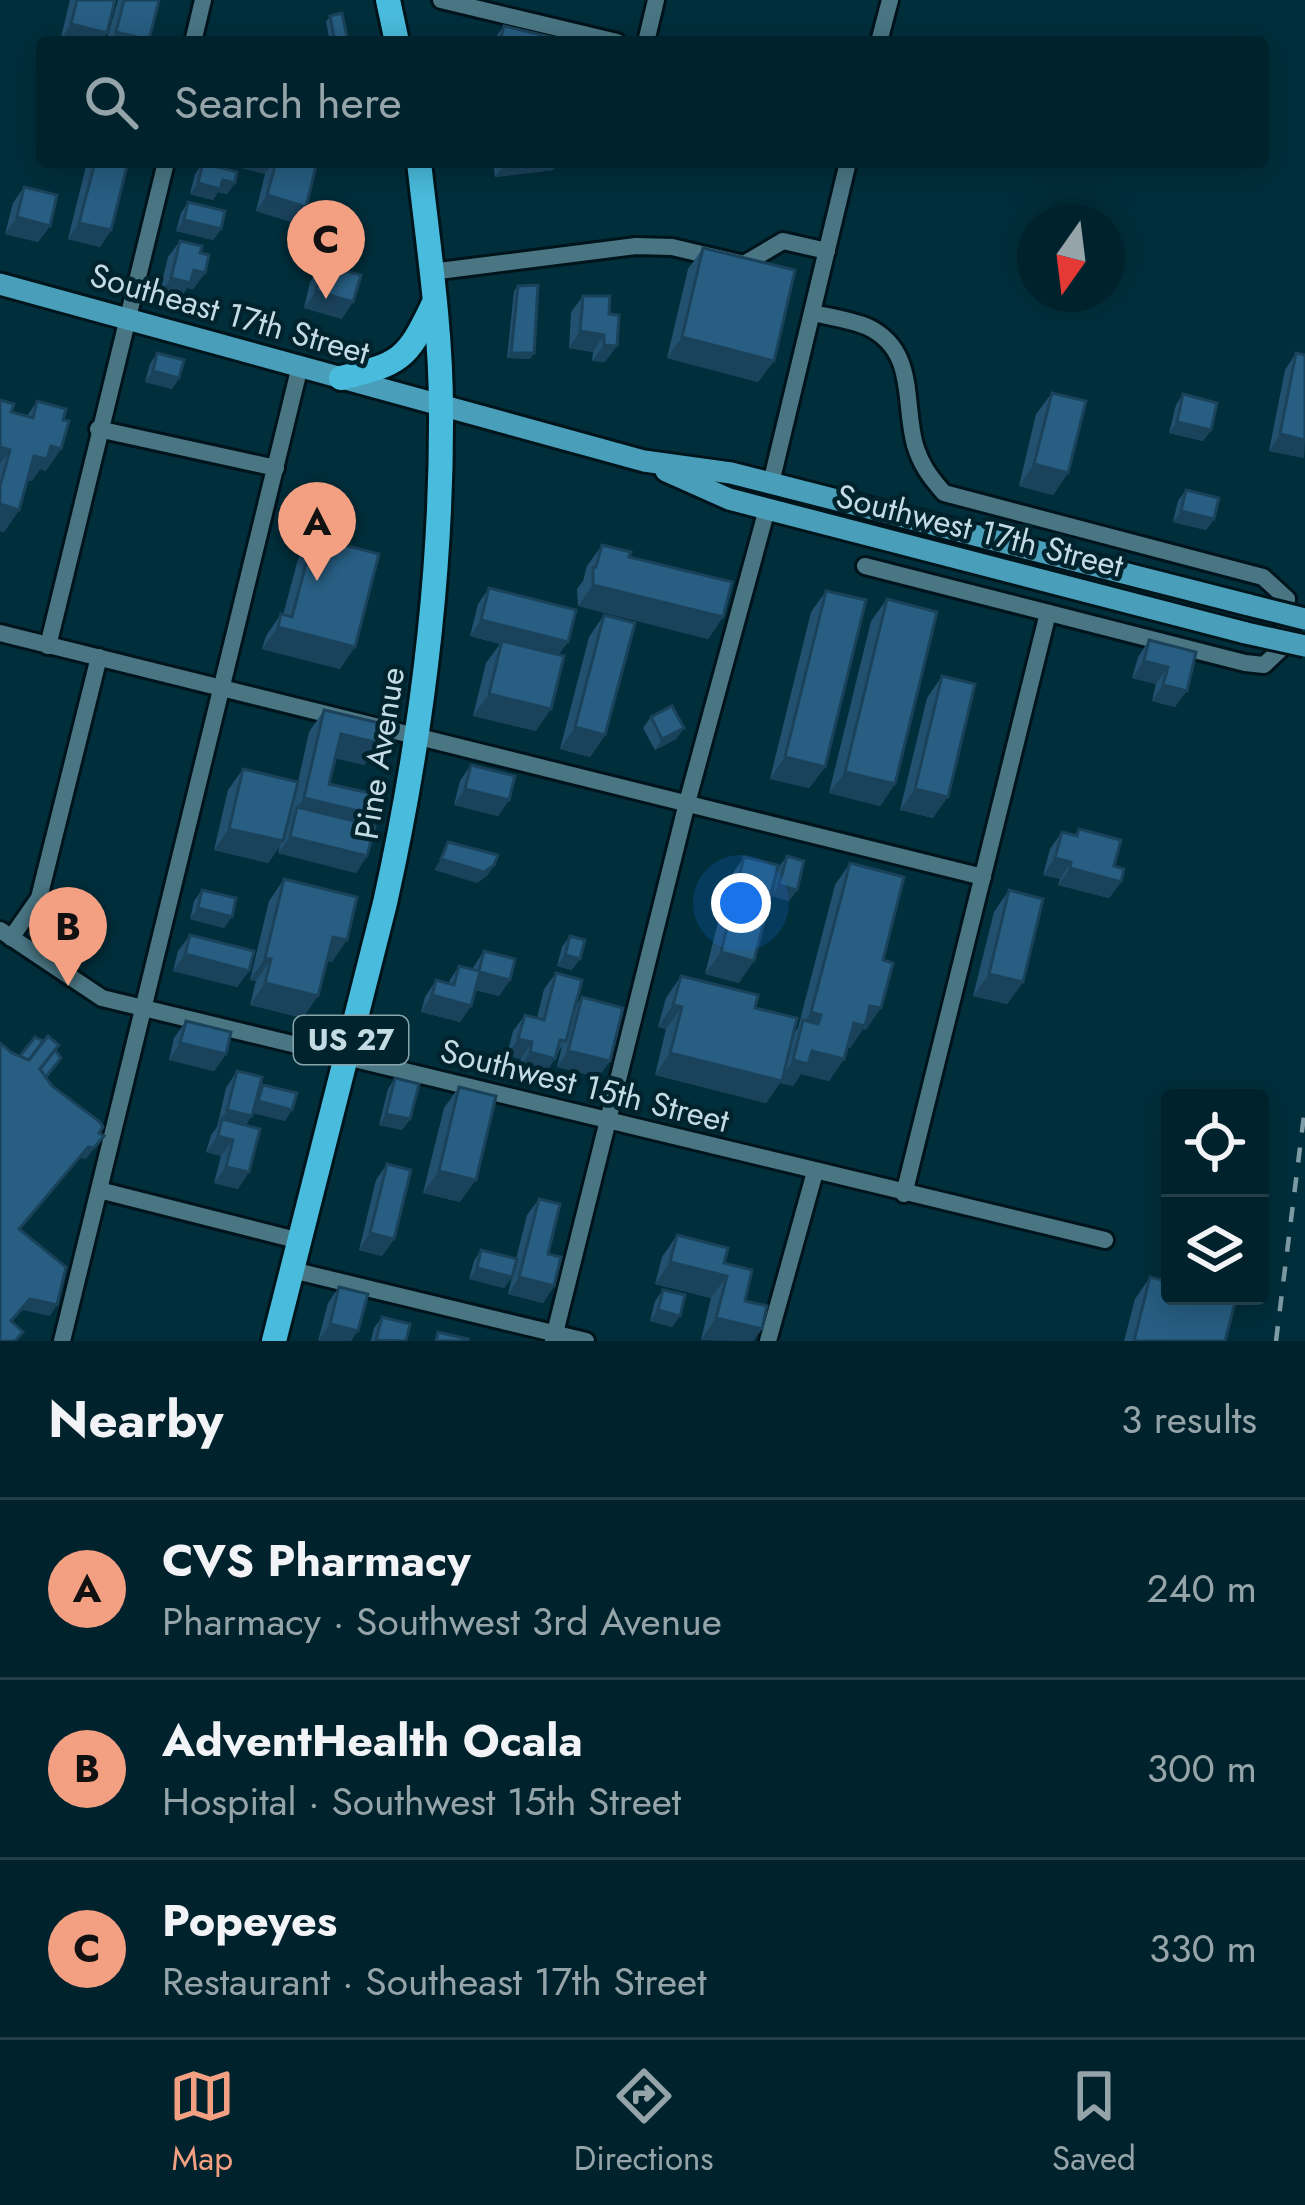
<!DOCTYPE html>
<html lang="en">
<head>
<meta charset="utf-8">
<style>
  :root { --surface:#00222c; --page:#0a2a34; --text:#f1f3f6; --muted:#95a4a9; --line:#223f48; --accent:#f3a082 }
  body { margin:0; font-family:Jost,sans-serif; background:var(--page); color:var(--text) }
  .controls { position:absolute; right:36px; bottom:36px; display:grid; overflow:hidden; border-radius:12px; box-shadow:0 6px 30px #0003 }
  .controls button { width:108px; height:108px; display:grid; place-items:center; padding:0; border:0; border-bottom:3px solid var(--line); background:var(--surface); color:var(--text); font:60px sans-serif }
  .compass { position:absolute; left:1017px; top:204px; width:108px; height:108px; border-radius:50%; background:var(--surface); box-shadow:0 6px 30px #0003; rotate:194deg }
  .you { position:absolute; left:741px; top:903px; width:42px; height:42px; margin:-30px; border:9px solid #fff; border-radius:50%; background:#1a73e8; box-shadow:0 0 0 18px #1a73e833 }
  .badge { display:grid; place-items:center; width:78px; height:78px; border-radius:50%; background:var(--accent); color:#111; font-size:39px; font-weight:700 }
  .pin { position:absolute; translate:-50% -99px; filter:drop-shadow(0 3px 6px #0008) }
  .pin::after { content:''; position:absolute; top:63px; width:42px; height:36px; background:inherit; clip-path:polygon(0 0,100% 0,50% 100%) }
  .list { margin:0; padding:0; list-style:none }
  h2 { display:flex; justify-content:space-between; align-items:center; height:156px; margin:0; padding:0 48px; font-size:51px }
  h2 small { font-size:39px; font-weight:400; color:var(--muted) }
  .list li { display:grid; grid-template-columns:78px 1fr auto; gap:36px; align-items:center; box-sizing:border-box; height:180px; padding:0 48px; border-top:3px solid var(--line) }
  .list b { display:block; font-size:45px; white-space:nowrap }
  .list p { margin:0; font-size:39px; white-space:nowrap; color:var(--muted) }
  .list em { font-size:39px; font-style:normal; color:var(--muted) }
  .icon { flex:none; width:66px; height:66px; fill:none; stroke:currentColor; stroke-width:2; stroke-linecap:round; stroke-linejoin:round }
  .map { position:relative; flex:none; width:1305px; height:1341px; overflow:hidden }
  .search { position:absolute; background:var(--surface); box-shadow:0 6px 30px #0003; left:36px; right:36px; top:36px; height:132px; display:flex; align-items:center; gap:30px; box-sizing:border-box; padding:0 42px; border-radius:12px; color:var(--muted); font-size:45px }
  .sheet { height:696px; background:var(--surface) }
  nav { display:flex; justify-content:space-around; align-items:center; box-sizing:border-box; height:168px; border-top:3px solid var(--line); background:var(--surface); font-size:33px; color:var(--muted) }
  nav a { display:grid; justify-items:center; gap:6px }
  nav .on { color:var(--accent) }
  .map>svg:first-child { display:block }
</style>
</head>
<body>
<div class="map">
<svg width="1305" height="1341" viewBox="0 0 1305 1341">
  <rect width="100%" height="100%" fill="#002e3b"/>
  <g fill="none" stroke-linecap="round" stroke-linejoin="round">
    <defs>
      <g id="minor">
        <polyline points="441,0 617,42"/>
        <polyline points="193,42 203,0"/>
        <polyline points="646,42 656,0"/>
        <polyline points="879,42 890,0"/>
        <polyline points="431,272 636,246 672,247 744,264 783,241 827,251"/>
        <path d="M813 313C831 317 852 320 868 327 917 351 903 402 915 445 921 465 930 477 944 493L1263 577 1287 599 1282 648 1264 665 1245 663 865 566"/>
        <polyline points="98,429 276,468"/>
        <polyline points="771,483 848,162"/>
        <polyline points="0,633 983,877"/>
        <polyline points="48,646 166,162"/>
        <polyline points="0,930 102,998 1105,1240"/>
        <polyline points="11,938 39,898 99,657"/>
        <polyline points="99,1190 300,1241"/>
        <polyline points="904,1194 1048,613"/>
        <polyline points="292,1270 586,1341"/>
        <polyline points="62,1341 300,366"/>
        <polyline points="553,1341 687,803 767,509"/>
        <polyline points="768,1341 815,1172"/>
      </g>
      <g id="major">
        <polyline points="0,284 644,461 731,473 1249,605"/>
        <polyline points="666,471 729,499 1246,633"/>
      </g>
      <g id="highway">
        <polyline points="388,0 397,42"/>
        <path d="M341 378C400 364 407 360 433 305"/>
        <path d="M274 1341 385 903C421 741 442 577 441 410 441 327 428 244 419 162"/>
      </g>
    </defs>
    <use href="#minor" stroke="#00141b" stroke-width="22"/>
    <use href="#major" stroke="#00141b" stroke-width="27"/>
    <use href="#highway" stroke="#00141b" stroke-width="30"/>
    <use href="#minor" stroke="#4a7684" stroke-width="16"/>
    <use href="#major" stroke="#499fb9" stroke-width="21"/>
    <use href="#highway" stroke="#49bbdc" stroke-width="24"/>
    <polyline stroke="#7d9ca6" stroke-width="4.5" stroke-dasharray="15 15" stroke-linecap="butt" points="1276,1341 1305,1107"/>
    <defs>
      <g id="major-bridge">
        <polyline points="1249,605 1305,619"/>
        <polyline points="1246,633 1305,646"/>
      </g>
    </defs>
    <use href="#major-bridge" stroke="#00141b" stroke-width="27" stroke-linecap="butt"/>
    <use href="#major-bridge" stroke="#499fb9" stroke-width="21"/>
  </g>
  <g fill="#225170">
    <polygon points="70,0 115,0 107,33 101,42 60,41"/>
    <polygon points="118,0 159,0 147,42 106,42"/>
    <polygon points="330,16 348,42 330,42 326,22"/>
    <polygon points="504,26 559,42 492,42"/>
    <polygon points="87,162 128,162 111,230 100,247 68,239"/>
    <polygon points="227,162 317,162 306,207 295,223 256,211 265,174 226,164"/>
    <polygon points="493,162 558,162 553,170 495,177"/>
    <polygon points="203,163 235,183 227,194 218,192 213,200 190,194 195,174"/>
    <polygon points="24,187 50,226 38,242 5,234 13,203"/>
    <polygon points="188,202 221,229 213,240 176,231 181,213"/>
    <polygon points="180,241 200,253 205,273 193,289 187,288 179,300 159,295 168,257"/>
    <polygon points="703,248 774,361 758,382 667,358 688,269"/>
    <polygon points="321,265 342,319 304,308 310,282"/>
    <polygon points="518,286 534,353 530,359 507,358 514,291"/>
    <polygon points="583,296 609,314 605,362 592,361 593,352 569,348 571,312"/>
    <polygon points="157,353 179,378 172,389 145,382 150,364"/>
    <polygon points="1296,353 1304,458 1269,451 1285,370"/>
    <polygon points="1052,393 1068,473 1053,495 1019,486 1036,414"/>
    <polygon points="1183,394 1211,430 1203,441 1169,433 1176,405"/>
    <polygon points="0,400 11,412 27,416 37,401 46,471 40,469 32,481 27,480 19,510 4,532 0,531"/>
    <polygon points="1186,490 1214,519 1206,530 1173,522 1178,501"/>
    <polygon points="313,537 340,669 262,649 266,636 281,614 283,615 298,559"/>
    <polygon points="602,545 629,557 723,617 708,639 578,606 577,589 583,581 587,566"/>
    <polygon points="489,588 568,642 558,655 536,731 473,716 486,663 500,644 470,636 478,604"/>
    <polygon points="826,591 825,767 809,788 770,779 811,612"/>
    <polygon points="887,599 895,784 880,806 829,793 871,621"/>
    <polygon points="604,615 605,735 590,757 560,749 589,637"/>
    <polygon points="1149,640 1196,652 1175,707 1152,701 1156,684 1132,678 1138,657"/>
    <polygon points="942,676 933,818 900,810 927,698"/>
    <polygon points="324,710 364,765 335,758 329,784 372,826 367,856 356,873 278,853 280,846 268,863 214,850 228,790 243,769 298,782 309,732"/>
    <polygon points="651,717 684,728 676,739 655,750 643,728"/>
    <polygon points="471,765 509,800 498,816 454,805 460,781"/>
    <polygon points="1079,829 1114,866 1121,882 1109,898 1058,885 1060,879 1043,875 1050,849 1062,832 1074,836"/>
    <polygon points="787,856 797,890 789,901 772,896 779,867"/>
    <polygon points="744,857 739,983 705,974 729,879"/>
    <polygon points="850,863 866,1030 863,1029 850,1048 848,1047 844,1059 829,1081 801,1074 793,1086 780,1083 766,1103 655,1075 666,1029 658,1027 666,998 681,976 755,1008 793,1034 798,1028 835,885"/>
    <polygon points="284,879 332,962 327,961 303,1018 250,1005 256,981 250,980 269,901"/>
    <polygon points="202,890 224,928 190,919 194,901"/>
    <polygon points="1009,890 1023,982 1007,1004 973,996 994,912"/>
    <polygon points="190,935 249,971 237,987 173,971 178,951"/>
    <polygon points="570,936 572,970 557,966 562,947"/>
    <polygon points="484,951 510,980 499,996 475,990 471,1006 460,1022 421,1012 425,997 436,980 448,983 459,966 472,969"/>
    <polygon points="556,973 574,1008 582,997 610,1061 598,1077 557,1067 562,1046 544,1075 518,1069 521,1059 507,1055 513,1031 525,1015 537,1018 544,989"/>
    <polygon points="186,1021 226,1054 214,1071 169,1060 174,1038"/>
    <polygon points="237,1071 258,1091 263,1085 285,1121 253,1113 246,1125 238,1189 214,1183 221,1156 206,1152 211,1135 217,1127 226,1088"/>
    <polygon points="395,1078 410,1119 402,1130 379,1125 388,1089"/>
    <polygon points="459,1087 460,1202 423,1193 444,1108"/>
    <polygon points="387,1164 394,1239 382,1256 359,1250 376,1180"/>
    <polygon points="539,1199 554,1286 543,1303 508,1294 512,1277 504,1288 469,1279 474,1261 481,1250 516,1259 527,1215"/>
    <polygon points="677,1235 724,1263 762,1329 753,1341 701,1340 711,1298 655,1284 662,1257"/>
    <polygon points="1150,1277 1225,1341 1124,1341 1135,1299"/>
    <polygon points="339,1287 368,1294 318,1341 328,1303"/>
    <polygon points="663,1290 672,1327 650,1321 655,1301"/>
    <polygon points="382,1317 406,1341 371,1341 374,1328"/>
  </g>
  <g fill="#1b425b">
    <polygon points="71,24 107,33 101,42 60,41"/>
    <polygon points="116,32 149,40 147,42 109,42"/>
    <polygon points="228,162 274,162 265,174 226,164"/>
    <polygon points="506,162 558,162 553,170 495,177"/>
    <polygon points="223,180 235,183 227,194 218,192 213,200 190,194 198,183"/>
    <polygon points="267,195 306,207 295,223 256,211"/>
    <polygon points="17,217 50,226 38,242 5,234"/>
    <polygon points="184,220 221,229 213,240 176,231"/>
    <polygon points="79,223 111,230 100,247 68,239"/>
    <polygon points="194,270 205,273 193,289 187,288 179,300 159,295 171,278"/>
    <polygon points="316,291 353,302 342,319 304,308"/>
    <polygon points="580,331 604,335 593,352 569,348"/>
    <polygon points="682,337 774,361 758,382 667,358"/>
    <polygon points="604,345 617,346 605,362 592,361"/>
    <polygon points="511,353 534,353 530,359 507,358"/>
    <polygon points="153,371 179,378 172,389 145,382"/>
    <polygon points="1177,422 1211,430 1203,441 1169,433"/>
    <polygon points="1280,434 1305,440 1304,458 1269,451"/>
    <polygon points="51,446 61,449 46,471 40,469 32,481 19,478 34,456"/>
    <polygon points="0,447 10,450 0,464"/>
    <polygon points="1034,464 1068,473 1053,495 1019,486"/>
    <polygon points="0,504 19,510 4,532 0,531"/>
    <polygon points="1181,511 1214,519 1206,530 1173,522"/>
    <polygon points="593,585 723,617 708,639 578,606"/>
    <polygon points="481,620 568,642 556,658 470,636"/>
    <polygon points="278,627 355,647 340,669 262,649"/>
    <polygon points="1144,661 1168,667 1156,684 1132,678"/>
    <polygon points="1163,685 1187,691 1175,707 1152,701"/>
    <polygon points="489,694 551,709 536,731 473,716"/>
    <polygon points="575,727 605,735 590,757 560,749"/>
    <polygon points="684,728 676,739 655,750 662,739"/>
    <polygon points="341,734 379,743 364,765 326,756"/>
    <polygon points="785,757 825,767 809,788 770,779"/>
    <polygon points="845,772 895,784 880,806 829,793"/>
    <polygon points="465,789 509,800 498,816 454,805"/>
    <polygon points="915,789 948,797 933,818 900,810"/>
    <polygon points="304,798 379,816 364,837 297,807 289,819"/>
    <polygon points="229,829 283,841 268,863 214,850"/>
    <polygon points="290,837 367,856 356,873 278,853"/>
    <polygon points="1055,858 1071,862 1060,879 1043,875"/>
    <polygon points="441,859 494,865 487,876 477,883 434,870"/>
    <polygon points="1070,868 1121,882 1109,898 1058,885"/>
    <polygon points="779,885 797,890 789,901 772,896"/>
    <polygon points="198,908 232,917 224,928 190,919"/>
    <polygon points="333,937 347,940 332,962 318,958"/>
    <polygon points="721,952 754,961 739,983 705,974"/>
    <polygon points="185,954 249,971 237,987 173,971"/>
    <polygon points="565,955 580,959 572,970 557,966"/>
    <polygon points="265,958 271,959 256,981 250,980"/>
    <polygon points="480,972 510,980 499,996 469,988"/>
    <polygon points="989,974 1023,982 1007,1004 973,996"/>
    <polygon points="265,983 318,996 303,1018 250,1005"/>
    <polygon points="432,995 471,1006 460,1022 421,1012"/>
    <polygon points="673,1005 682,1007 666,1029 658,1027"/>
    <polygon points="870,1006 881,1008 866,1030 863,1029 850,1048 838,1045 854,1023"/>
    <polygon points="811,1012 821,1015 805,1036 802,1026"/>
    <polygon points="518,1039 532,1042 521,1059 507,1055"/>
    <polygon points="180,1043 226,1054 214,1071 169,1060"/>
    <polygon points="568,1051 610,1061 598,1077 557,1067"/>
    <polygon points="812,1051 844,1059 829,1081 801,1074 793,1086 780,1083 766,1103 655,1075 670,1053 779,1081 793,1060"/>
    <polygon points="530,1052 555,1059 544,1075 518,1069"/>
    <polygon points="258,1101 292,1110 285,1121 251,1112"/>
    <polygon points="227,1110 252,1116 240,1133 222,1119 216,1127"/>
    <polygon points="386,1114 410,1119 402,1130 379,1125"/>
    <polygon points="104,1136 86,1159 80,1158 12,1240 88,1147"/>
    <polygon points="218,1136 233,1140 221,1156 206,1152"/>
    <polygon points="226,1167 249,1172 238,1189 214,1183"/>
    <polygon points="439,1171 476,1180 460,1202 423,1193"/>
    <polygon points="370,1233 394,1239 382,1256 359,1250"/>
    <polygon points="670,1262 727,1276 711,1298 655,1284"/>
    <polygon points="477,1268 512,1277 504,1288 469,1279"/>
    <polygon points="519,1277 554,1286 543,1303 508,1294"/>
    <polygon points="30,1299 57,1305 50,1316 22,1310 4,1332"/>
    <polygon points="658,1310 680,1316 672,1327 650,1321"/>
    <polygon points="716,1318 762,1329 753,1341 701,1340"/>
    <polygon points="330,1324 358,1331 351,1341 318,1341"/>
  </g>
  <g fill="#275e82" stroke="#1b425b" stroke-width="3">
    <polygon points="77,0 115,0 107,33 71,24"/>
    <polygon points="124,0 159,0 149,40 116,32"/>
    <polygon points="342,13 348,42 335,42 330,16"/>
    <polygon points="504,26 559,39 559,42 500,42"/>
    <polygon points="95,162 128,162 111,230 79,223"/>
    <polygon points="276,162 317,162 306,207 267,195"/>
    <polygon points="203,163 237,172 235,183 223,180 220,189 198,183"/>
    <polygon points="24,187 57,195 50,226 17,217"/>
    <polygon points="188,202 225,211 221,229 184,220"/>
    <polygon points="180,241 202,246 200,253 209,255 205,273 194,270 190,283 171,278"/>
    <polygon points="703,248 795,270 774,361 682,337"/>
    <polygon points="321,265 361,275 353,302 316,291"/>
    <polygon points="538,285 534,353 511,353 518,286"/>
    <polygon points="583,296 610,296 609,314 619,315 617,346 604,345 604,335 580,331"/>
    <polygon points="157,353 184,360 179,378 153,371"/>
    <polygon points="1296,353 1305,355 1305,440 1280,434"/>
    <polygon points="1052,393 1086,401 1068,473 1034,464"/>
    <polygon points="1183,394 1217,403 1211,430 1177,422"/>
    <polygon points="0,400 14,404 11,412 33,418 37,401 66,409 63,420 69,421 61,449 51,446 47,459 34,456 19,510 0,504 0,486 10,450 0,447"/>
    <polygon points="1186,490 1219,498 1214,519 1181,511"/>
    <polygon points="313,537 379,554 355,647 278,627 281,614 292,617"/>
    <polygon points="602,545 631,552 629,557 732,582 723,617 593,585 593,567 596,567"/>
    <polygon points="489,588 576,610 568,642 481,620"/>
    <polygon points="826,591 866,600 825,767 785,757"/>
    <polygon points="887,599 937,612 895,784 845,772"/>
    <polygon points="604,615 635,623 605,735 575,727"/>
    <polygon points="1149,640 1196,652 1187,691 1163,685 1168,667 1144,661"/>
    <polygon points="502,641 564,656 551,709 489,694"/>
    <polygon points="942,676 975,684 948,797 915,789"/>
    <polygon points="672,706 684,728 662,739 651,717"/>
    <polygon points="324,710 384,724 379,743 341,734 329,784 383,796 379,816 304,798"/>
    <polygon points="471,765 515,776 509,800 465,789"/>
    <polygon points="243,769 298,782 283,841 229,829"/>
    <polygon points="297,807 375,826 367,856 290,837"/>
    <polygon points="1079,829 1121,840 1114,866 1124,869 1121,882 1070,868 1071,862 1055,858 1062,832 1077,836"/>
    <polygon points="448,842 498,855 494,865 484,872 441,859"/>
    <polygon points="787,856 804,861 797,890 779,885"/>
    <polygon points="744,857 778,865 754,961 721,952"/>
    <polygon points="850,863 904,877 883,960 893,963 881,1008 870,1006 865,1026 854,1023 844,1059 812,1051 808,1064 793,1060 803,1020 818,1024 821,1015 811,1012"/>
    <polygon points="284,879 357,897 347,940 333,937 318,996 265,983 271,959 265,958"/>
    <polygon points="202,890 236,898 232,917 198,908"/>
    <polygon points="1009,890 1043,899 1023,982 989,974"/>
    <polygon points="190,935 254,951 249,971 185,954"/>
    <polygon points="570,936 585,940 580,959 565,955"/>
    <polygon points="484,951 515,959 510,980 480,972 471,1006 432,995 436,980 454,985 459,966 479,971"/>
    <polygon points="556,973 582,980 566,1041 560,1040 555,1059 530,1052 532,1042 518,1039 525,1015 544,1020"/>
    <polygon points="681,976 758,995 755,1008 797,1018 782,1081 670,1053 682,1007 673,1005"/>
    <polygon points="582,997 623,1008 610,1061 568,1051"/>
    <polygon points="186,1021 231,1032 226,1054 180,1043"/>
    <polygon points="48,1036 59,1045 40,1069 52,1086 100,1122 103,1127 99,1133 104,1136 94,1148 88,1147 19,1229 66,1267 57,1305 30,1299 11,1321 23,1332 15,1341 0,1341 0,1043 12,1053 29,1060"/>
    <polygon points="35,1037 43,1041 29,1060 20,1056"/>
    <polygon points="55,1050 61,1058 46,1077 40,1069"/>
    <polygon points="237,1071 262,1077 252,1116 227,1110"/>
    <polygon points="395,1078 419,1084 410,1119 386,1114"/>
    <polygon points="263,1085 297,1093 292,1110 258,1101"/>
    <polygon points="459,1087 496,1096 476,1180 439,1171"/>
    <polygon points="222,1119 260,1129 249,1172 226,1167 233,1140 218,1136"/>
    <polygon points="387,1164 411,1170 394,1239 370,1233"/>
    <polygon points="539,1199 560,1204 548,1254 561,1257 554,1286 519,1277"/>
    <polygon points="677,1235 728,1248 724,1263 752,1270 745,1301 767,1306 762,1329 716,1318 727,1276 670,1262"/>
    <polygon points="481,1250 517,1259 512,1277 477,1268"/>
    <polygon points="1150,1277 1170,1282 1170,1296 1223,1296 1236,1299 1225,1341 1134,1341"/>
    <polygon points="339,1287 368,1294 358,1331 330,1324"/>
    <polygon points="663,1290 685,1295 680,1316 658,1310"/>
    <polygon points="382,1317 410,1324 406,1341 376,1340"/>
    <polygon points="438,1332 468,1339 468,1341 436,1341"/>
  </g>
  <g text-anchor="middle" stroke-width="9" stroke-linejoin="round" paint-order="stroke">
    <rect fill="#01232d" stroke="#8aa4ac" stroke-width="3" x="294" y="1016" width="114" height="48" rx="9"/>
    <g font-size="30" font-weight="bold" fill="#c4dbe3">
      <text x="351" y="1050">US 27</text>
    </g>
    <g font-size="33" fill="#c4dbe3" stroke="#01232d">
      <text transform="translate(230 313) rotate(16)" y="12">Southeast 17th Street</text>
      <text transform="translate(980 530) rotate(14)" y="12">Southwest 17th Street</text>
      <text transform="translate(379 753) rotate(-81)" y="12">Pine Avenue</text>
      <text transform="translate(585 1085) rotate(14)" y="12">Southwest 15th Street</text>
    </g>
  </g>
</svg>
<div class="controls">
<button><svg class="icon" aria-label="locate" viewBox="0 0 24 24"><circle cx="12" cy="12" r="6"/><path d="M12 2v4M12 18v4M2 12h4M18 12h4"/></svg></button>
<button><svg class="icon" aria-label="layers" viewBox="0 0 24 24"><path d="M12 4l9 5-9 5-9-5zM3 14l9 5 9-5"/></svg></button>
</div>
<svg class="compass" viewBox="-18 -18 36 36"><path d="M0-13l5 13h-10z" fill="#e53935"/><path d="M0 13l5-13h-10z" fill="#95a4a9"/></svg>
<div class="you"></div>
<div class="pin badge" style="left:317px;top:581px">A</div>
<div class="pin badge" style="left:68px;top:986px">B</div>
<div class="pin badge" style="left:326px;top:299px">C</div>
<div class="search"><svg class="icon" aria-label="search" viewBox="0 0 24 24"><circle cx="10" cy="10" r="6"/><path d="M15 15l6 6"/></svg>Search here</div>
</div>
<section class="sheet">
<h2>Nearby<small>3 results</small></h2>
<ul class="list">
<li><span class="badge">A</span><div><b>CVS Pharmacy</b><p>Pharmacy · Southwest 3rd Avenue</p></div><em>240 m</em></li>
<li><span class="badge">B</span><div><b>AdventHealth Ocala</b><p>Hospital · Southwest 15th Street</p></div><em>300 m</em></li>
<li><span class="badge">C</span><div><b>Popeyes</b><p>Restaurant · Southeast 17th Street</p></div><em>330 m</em></li>
</ul>
</section>
<nav>
<a class="on"><svg class="icon" aria-label="map" viewBox="0 0 24 24"><path d="M3 6l6-2 6 2 6-2v14l-6 2-6-2-6 2zM9 4v14M15 6v14"/></svg>Map</a>
<a><svg class="icon" aria-label="directions" viewBox="0 0 24 24"><path d="M12 3l9 9-9 9-9-9zM9 14v-3h6M13 9l2 2-2 2"/></svg>Directions</a>
<a><svg class="icon" aria-label="saved" viewBox="0 0 24 24"><path d="M7 4h10v16l-5-4-5 4z"/></svg>Saved</a>
</nav>
</body>
</html>
